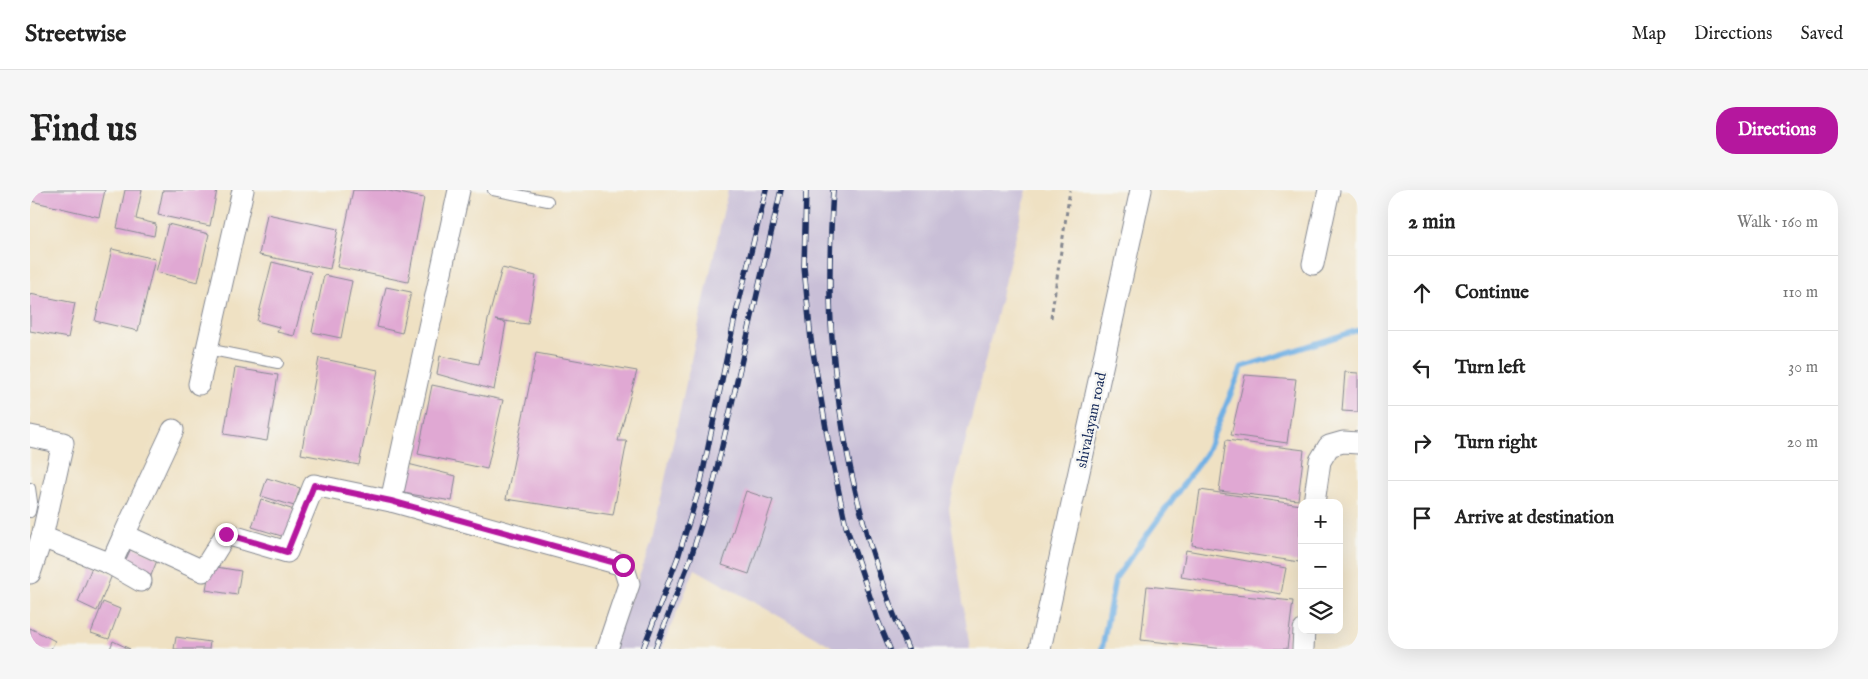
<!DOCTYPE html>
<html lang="en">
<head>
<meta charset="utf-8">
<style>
  :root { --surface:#fff; --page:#f6f6f6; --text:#222; --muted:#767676; --line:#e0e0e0; --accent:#b5179e }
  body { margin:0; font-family:"IM FELL English",serif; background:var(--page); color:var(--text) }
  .controls { position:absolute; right:15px; bottom:15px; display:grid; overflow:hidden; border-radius:10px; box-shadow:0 5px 20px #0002 }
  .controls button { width:45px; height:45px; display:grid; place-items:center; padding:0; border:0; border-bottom:1px solid var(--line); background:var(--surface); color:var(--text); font:25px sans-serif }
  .stop { position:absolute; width:15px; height:15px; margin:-11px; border:4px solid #b5179e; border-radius:50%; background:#fff }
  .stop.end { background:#b5179e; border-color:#fff; box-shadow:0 1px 5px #0008 }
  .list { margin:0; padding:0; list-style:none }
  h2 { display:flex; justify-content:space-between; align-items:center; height:65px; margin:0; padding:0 20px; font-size:21px }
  h2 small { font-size:16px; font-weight:400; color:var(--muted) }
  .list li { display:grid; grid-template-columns:32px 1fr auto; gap:15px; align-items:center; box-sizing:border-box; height:75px; padding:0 20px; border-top:1px solid var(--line) }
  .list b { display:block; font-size:19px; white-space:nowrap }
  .list em { font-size:16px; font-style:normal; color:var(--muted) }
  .icon { flex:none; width:28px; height:28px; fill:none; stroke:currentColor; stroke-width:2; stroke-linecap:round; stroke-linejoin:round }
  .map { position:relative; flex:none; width:1328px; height:459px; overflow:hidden; border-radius:20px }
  header { display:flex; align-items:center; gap:30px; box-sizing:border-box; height:70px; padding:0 25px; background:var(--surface); border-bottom:1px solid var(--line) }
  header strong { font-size:24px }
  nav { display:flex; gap:28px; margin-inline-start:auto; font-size:18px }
  .intro { display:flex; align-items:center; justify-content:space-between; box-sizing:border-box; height:120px; padding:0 30px }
  h1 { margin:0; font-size:35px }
  .button { padding:12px 22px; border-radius:20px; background:var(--accent); color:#fff; font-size:18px; font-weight:700 }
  main { display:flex; gap:30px; padding:0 30px }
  aside { flex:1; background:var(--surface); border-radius:20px; box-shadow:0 5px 20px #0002 }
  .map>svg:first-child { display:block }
</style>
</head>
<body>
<header>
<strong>Streetwise</strong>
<nav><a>Map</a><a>Directions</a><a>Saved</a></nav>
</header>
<div class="intro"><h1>Find us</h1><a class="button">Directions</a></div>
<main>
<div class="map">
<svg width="1328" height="459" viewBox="0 0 1328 459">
  <rect width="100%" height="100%" fill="#f6f6f2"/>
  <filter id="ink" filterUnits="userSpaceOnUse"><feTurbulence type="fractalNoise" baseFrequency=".02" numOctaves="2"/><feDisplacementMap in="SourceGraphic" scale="10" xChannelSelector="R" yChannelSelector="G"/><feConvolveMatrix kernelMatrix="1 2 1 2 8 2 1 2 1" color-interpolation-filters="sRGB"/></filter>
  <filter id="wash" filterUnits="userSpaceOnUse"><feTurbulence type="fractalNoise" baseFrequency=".0096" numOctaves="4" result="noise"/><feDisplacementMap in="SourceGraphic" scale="20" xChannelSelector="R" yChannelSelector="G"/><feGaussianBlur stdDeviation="1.12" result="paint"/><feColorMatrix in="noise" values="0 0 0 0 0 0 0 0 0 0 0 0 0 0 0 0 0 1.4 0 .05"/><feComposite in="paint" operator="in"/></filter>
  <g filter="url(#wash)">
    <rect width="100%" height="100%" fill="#efe1c3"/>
    <polygon fill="#c9bfd7" points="698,0 997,0 919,318 940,459 807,459 665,379 631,459 581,459 621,354"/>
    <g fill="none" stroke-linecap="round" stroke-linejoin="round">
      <polyline stroke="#71b0e4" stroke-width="5.5" points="1072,459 1085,389 1176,263 1212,177 1328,140"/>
    </g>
    <g id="blocks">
      <g fill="#e0a8d3">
        <polygon points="4,0 75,0 69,27 1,11"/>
        <polygon points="95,0 112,0 106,29 126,34 124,46 87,38"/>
        <polygon points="133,0 187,0 180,36 128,25"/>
        <polygon points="323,0 354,0 394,8 378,92 307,77"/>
        <polygon points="237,24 308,39 300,79 229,65"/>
        <polygon points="138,34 179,44 168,92 126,82"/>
        <polygon points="82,59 125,69 108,141 65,131"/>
        <polygon points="242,72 281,82 264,146 247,142 249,137 227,131"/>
        <polygon points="472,78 506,86 498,134 465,130 476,133 464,200 407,184 410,166 449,174 458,130"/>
        <polygon points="294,85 322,91 311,148 282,142"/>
        <polygon points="356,97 381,102 372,143 347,137"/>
        <polygon points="0,104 45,113 38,148 0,141"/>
        <polygon points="506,163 607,181 588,251 597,251 583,325 476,309"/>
        <polygon points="289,168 348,180 329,275 271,264"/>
        <polygon points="205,178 248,185 237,251 194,244"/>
        <polygon points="1315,182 1328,183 1328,222 1312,221"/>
        <polygon points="1215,185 1266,189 1257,253 1201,245"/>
        <polygon points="402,195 473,210 457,279 388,264"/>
        <polygon points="1196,250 1274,260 1268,310 1189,301"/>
        <polygon points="370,272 426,286 422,311 373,303"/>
        <polygon points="237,288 270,298 264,316 231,306"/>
        <polygon points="1170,300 1271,315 1269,372 1162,355"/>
        <polygon points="716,301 743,310 719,384 692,375"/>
        <polygon points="231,309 267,321 258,348 222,337"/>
        <polygon points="102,356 128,368 120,388 93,376"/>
        <polygon points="1156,360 1256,378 1251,404 1151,387"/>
        <polygon points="180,376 211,381 207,405 176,400"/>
        <polygon points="62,377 82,385 67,421 48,412"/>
        <polygon points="1117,396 1263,411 1257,459 1195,459 1111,450"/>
        <polygon points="73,412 90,419 79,449 61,443"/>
        <polygon points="0,438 25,451 21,459 0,459"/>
        <polygon points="146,447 180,452 179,459 144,459"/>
        <polygon points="83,451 100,459 80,459"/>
      </g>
    </g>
  </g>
  <g filter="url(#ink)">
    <use href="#blocks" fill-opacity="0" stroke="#858890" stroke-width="1"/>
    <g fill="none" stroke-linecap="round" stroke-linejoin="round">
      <defs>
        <g id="service">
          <polyline points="463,0 518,11"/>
          <polyline points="177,159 248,173"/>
          <polyline points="0,298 2,312 0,322"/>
        </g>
        <g id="minor">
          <polyline points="429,0 361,311 593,375 599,394 577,459"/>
          <polyline points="1283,74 1299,0"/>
          <polyline points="169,194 213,0"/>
          <polyline points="0,246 33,253 12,347 0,383"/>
          <polyline points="1284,313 1290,271 1299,256 1313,252 1328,253"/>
          <polyline points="94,345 143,240"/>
          <polyline points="12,347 81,374 94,345 173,381 196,344 257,362 284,295 361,311"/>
          <polyline points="81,374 111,391"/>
          <polyline points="1010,459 1111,0"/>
          <polyline points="1273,459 1274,440"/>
        </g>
      </defs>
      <use href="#service" stroke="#858890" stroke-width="12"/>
      <use href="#minor" stroke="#858890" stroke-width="23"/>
      <polyline stroke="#858890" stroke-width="3" stroke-dasharray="4 4" stroke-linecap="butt" points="1021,128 1040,0"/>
      <use href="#service" stroke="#fff" stroke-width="10"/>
      <use href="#minor" stroke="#fff" stroke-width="21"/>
      <defs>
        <g id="rail">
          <polyline points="776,0 774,77 781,150 798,250 816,336 847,428 860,459"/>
          <path d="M803 0C800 49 798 99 802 148 810 255 835 360 878 459"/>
          <polyline points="613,459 648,367 670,296 704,132 736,0"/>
          <polyline points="625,459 660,370 682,300 751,0"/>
        </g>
      </defs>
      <use href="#rail" stroke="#1b2f5e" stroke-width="5.5"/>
      <use href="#rail" stroke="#f6f6f2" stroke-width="4" stroke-dasharray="11" stroke-linecap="butt"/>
    </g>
  </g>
  <g fill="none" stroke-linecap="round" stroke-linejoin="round" filter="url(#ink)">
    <polyline stroke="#b5179e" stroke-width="6" points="196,344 257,362 284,295 361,311 593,375"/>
  </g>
  <g text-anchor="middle" stroke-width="4.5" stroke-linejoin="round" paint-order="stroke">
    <g font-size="15" fill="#1b2f5e" stroke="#f6f6f2">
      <text transform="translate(1061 230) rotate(-78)" y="5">shivalayam road</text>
    </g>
  </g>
</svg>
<div class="controls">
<button>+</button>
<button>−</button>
<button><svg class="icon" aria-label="layers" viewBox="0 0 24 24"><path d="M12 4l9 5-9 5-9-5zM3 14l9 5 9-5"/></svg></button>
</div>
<div class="stop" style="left:593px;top:375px"></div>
<div class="stop end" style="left:196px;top:344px"></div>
</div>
<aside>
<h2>2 min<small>Walk · 160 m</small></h2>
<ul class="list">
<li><svg class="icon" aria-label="ahead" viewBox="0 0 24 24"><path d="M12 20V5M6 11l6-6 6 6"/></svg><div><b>Continue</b></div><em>110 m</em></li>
<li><svg class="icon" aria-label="left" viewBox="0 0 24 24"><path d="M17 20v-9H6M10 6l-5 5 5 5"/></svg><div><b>Turn left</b></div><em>30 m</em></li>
<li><svg class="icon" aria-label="right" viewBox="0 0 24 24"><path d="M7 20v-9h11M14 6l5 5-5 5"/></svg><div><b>Turn right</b></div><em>20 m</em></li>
<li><svg class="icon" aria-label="arrive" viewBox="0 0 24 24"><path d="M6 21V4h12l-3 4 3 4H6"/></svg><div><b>Arrive at destination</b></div></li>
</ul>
</aside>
</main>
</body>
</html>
